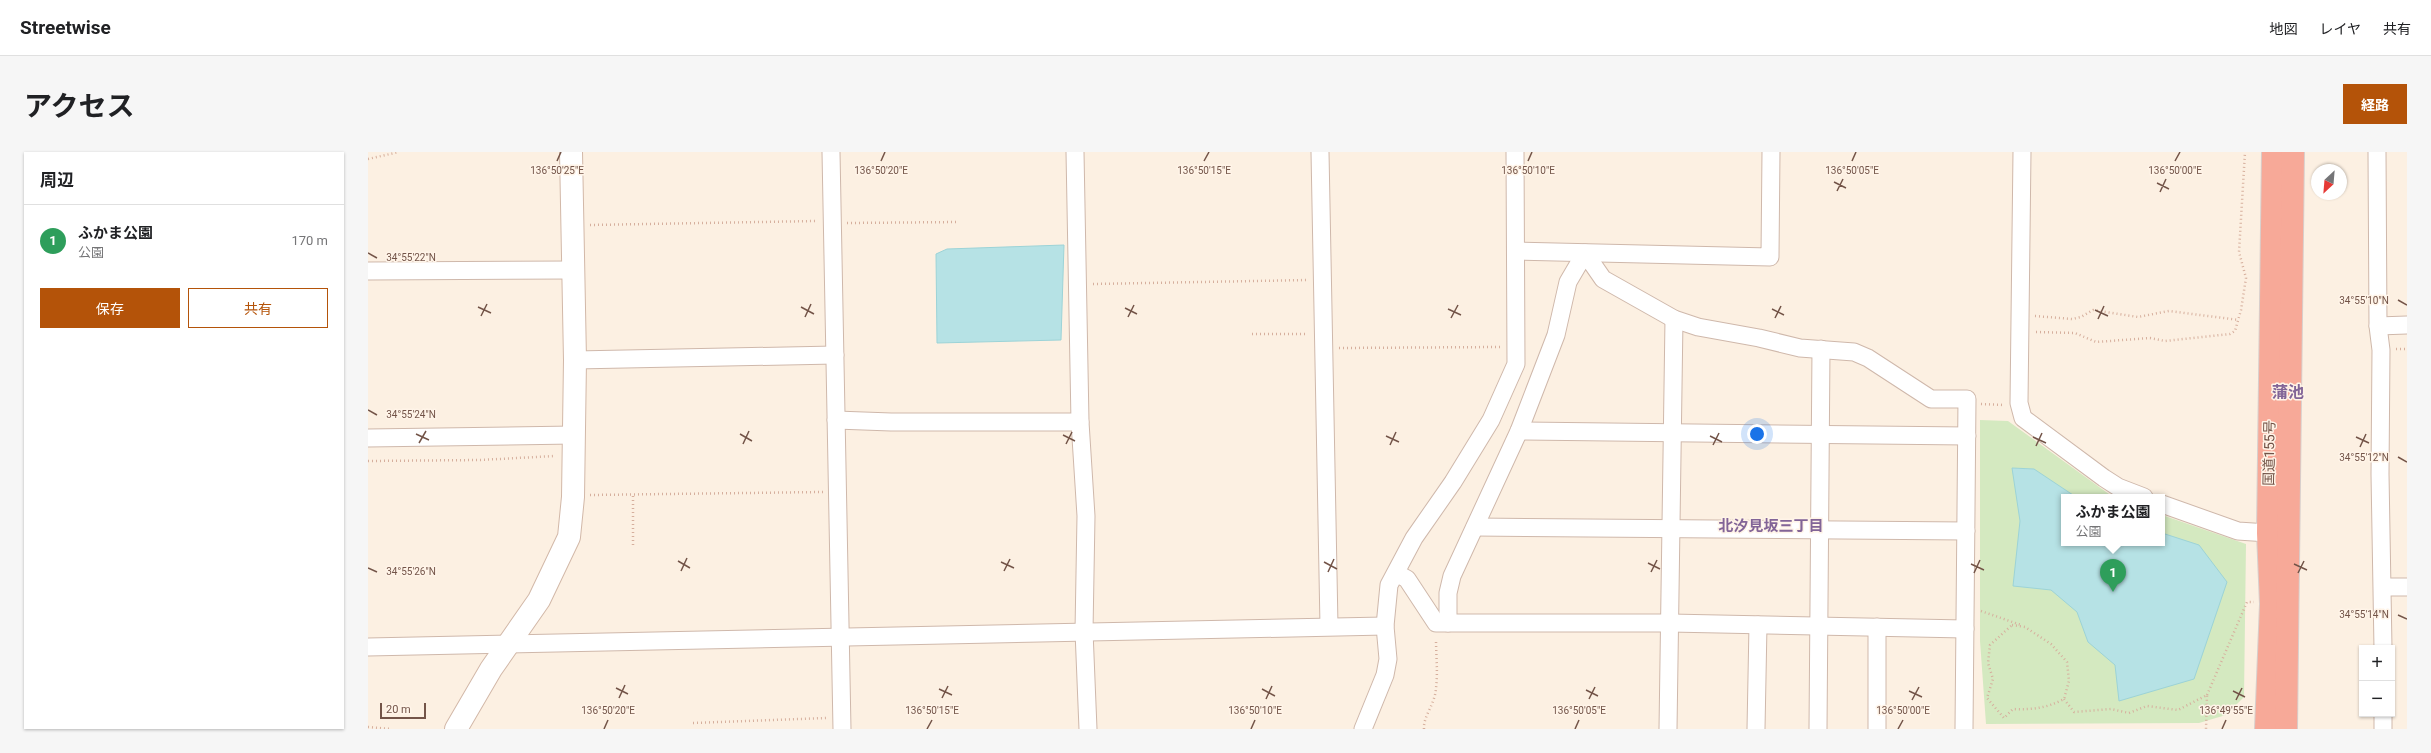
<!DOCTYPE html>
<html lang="ja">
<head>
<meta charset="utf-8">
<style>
  :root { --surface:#fff; --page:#f6f6f6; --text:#202124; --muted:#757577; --line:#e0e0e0; --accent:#b45309 }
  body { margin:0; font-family:Roboto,"Noto Sans JP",sans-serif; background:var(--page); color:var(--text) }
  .controls { position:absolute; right:12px; bottom:12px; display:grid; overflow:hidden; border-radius:0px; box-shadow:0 1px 3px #0004 }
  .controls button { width:36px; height:36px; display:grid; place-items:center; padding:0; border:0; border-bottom:1px solid var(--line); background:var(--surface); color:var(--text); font:20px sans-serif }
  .compass { position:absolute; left:1943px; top:12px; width:36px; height:36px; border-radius:50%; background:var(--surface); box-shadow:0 1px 3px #0004; rotate:206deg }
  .scale { position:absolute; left:12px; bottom:10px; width:46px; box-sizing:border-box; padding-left:4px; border:2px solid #735448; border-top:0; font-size:11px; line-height:14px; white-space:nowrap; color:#735448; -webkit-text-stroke:3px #fff4e8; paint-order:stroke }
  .you { position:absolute; left:1389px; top:282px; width:14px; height:14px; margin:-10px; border:3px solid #fff; border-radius:50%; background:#1a73e8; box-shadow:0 0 0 6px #1a73e833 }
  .badge { display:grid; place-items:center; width:26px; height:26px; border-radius:50%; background:var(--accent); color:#fff; font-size:13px; font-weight:700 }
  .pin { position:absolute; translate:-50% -33px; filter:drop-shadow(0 1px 2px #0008) }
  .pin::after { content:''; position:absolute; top:21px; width:14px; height:12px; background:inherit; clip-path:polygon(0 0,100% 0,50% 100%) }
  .popup { position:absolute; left:1693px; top:342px; width:104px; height:52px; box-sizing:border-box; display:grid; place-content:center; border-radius:0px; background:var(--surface); filter:drop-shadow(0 1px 3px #0005); font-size:13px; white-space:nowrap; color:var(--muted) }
  .popup b { font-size:15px; color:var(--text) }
  .popup::after { content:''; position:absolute; left:50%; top:100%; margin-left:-8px; border:8px solid transparent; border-top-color:var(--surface) }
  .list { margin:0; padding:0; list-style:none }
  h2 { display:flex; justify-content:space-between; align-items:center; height:52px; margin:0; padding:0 16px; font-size:17px }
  h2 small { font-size:13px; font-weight:400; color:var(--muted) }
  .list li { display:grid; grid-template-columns:26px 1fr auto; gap:12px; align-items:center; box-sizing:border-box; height:72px; padding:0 16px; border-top:1px solid var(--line) }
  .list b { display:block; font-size:15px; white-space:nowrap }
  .list p { margin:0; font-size:13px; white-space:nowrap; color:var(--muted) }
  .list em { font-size:13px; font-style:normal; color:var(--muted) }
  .actions { display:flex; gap:8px; padding:12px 16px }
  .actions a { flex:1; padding:9px 0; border:1px solid var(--accent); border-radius:0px; text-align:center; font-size:14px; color:var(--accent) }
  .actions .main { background:var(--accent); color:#fff }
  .map { position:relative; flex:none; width:2039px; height:577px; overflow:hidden; border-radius:0px }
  header { display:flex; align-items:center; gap:24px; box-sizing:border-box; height:56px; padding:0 20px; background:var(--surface); border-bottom:1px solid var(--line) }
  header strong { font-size:19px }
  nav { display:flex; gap:22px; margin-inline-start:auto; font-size:14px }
  .intro { display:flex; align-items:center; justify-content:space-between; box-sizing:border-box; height:96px; padding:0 24px }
  h1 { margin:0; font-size:28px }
  .button { padding:10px 18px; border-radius:0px; background:var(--accent); color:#fff; font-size:14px; font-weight:700 }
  main { display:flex; gap:24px; padding:0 24px }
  aside { flex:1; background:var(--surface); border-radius:0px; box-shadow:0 1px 3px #0004 }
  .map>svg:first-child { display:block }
</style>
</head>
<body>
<header>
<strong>Streetwise</strong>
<nav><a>地図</a><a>レイヤ</a><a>共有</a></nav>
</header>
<div class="intro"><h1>アクセス</h1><a class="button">経路</a></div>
<main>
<aside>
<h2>周辺<small></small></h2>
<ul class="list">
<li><span class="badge" style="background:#2e9e5b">1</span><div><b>ふかま公園</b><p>公園</p></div><em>170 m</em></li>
</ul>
<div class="actions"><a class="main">保存</a><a>共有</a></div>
</aside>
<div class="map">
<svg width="2039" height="577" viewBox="0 0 2039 577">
  <rect width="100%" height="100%" fill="#fcf0e2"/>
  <polygon fill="#d4e9c0" points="1612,268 1640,269 1745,345 1696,345 1696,391 1794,391 1794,363 1878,392 1876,545 1858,563 1831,571 1618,572 1612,489"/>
  <g fill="#b6e2e5" stroke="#9cd3d7">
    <polygon points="696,93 693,188 569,191 568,102 579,97"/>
    <polygon points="1644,316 1666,317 1708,345 1696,345 1696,391 1794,391 1794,381 1831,393 1859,430 1826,527 1751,549 1747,513 1720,490 1709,460 1683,438 1645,434 1652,369"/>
  </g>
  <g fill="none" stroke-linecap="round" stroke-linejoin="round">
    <defs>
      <g id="street">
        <polyline points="463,0 474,577"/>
        <polyline points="707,0 712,270 718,364 716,479 720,577"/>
        <polyline points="952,0 961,474"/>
        <polyline points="1654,0 1651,251 1655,266 1736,326 1750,335 1776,345"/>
        <polyline points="2009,0 2010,174 2013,198 2012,322 2015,496"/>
        <polyline points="1148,99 1402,105 1403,0"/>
        <polyline points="0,119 206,118"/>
        <polyline points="2010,174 2039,173"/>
        <polyline points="207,208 467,203"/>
        <polyline points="468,268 523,270 712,270"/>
        <polyline points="1151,279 1599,284"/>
        <polyline points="0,286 206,283"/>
        <polyline points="1794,352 1870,379 1900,381"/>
        <polyline points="1107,375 1598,379"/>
        <polyline points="1028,421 1039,427 1068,471 1302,471 1597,477"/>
        <polyline points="2015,435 2039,435"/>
        <polyline points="1080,471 1080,441 1084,424 1151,279 1188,183 1200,130 1217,101 1235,127 1306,167 1330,175 1391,186 1432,196 1486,200 1500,206 1563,247 1599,247 1596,577"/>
        <polyline points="0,495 1017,474"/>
        <polyline points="2015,562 2015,577"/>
        <polyline points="995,577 1017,523 1020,507 1017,474 1021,433 1046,386 1085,330 1123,268 1148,212 1147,0"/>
        <polyline points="1300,577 1306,167"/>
        <polyline points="1388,577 1390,473"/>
        <polyline points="1450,577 1453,197"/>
        <polyline points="1509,577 1509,475"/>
      </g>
      <polyline id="secondary" points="88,577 123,517 171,448 201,385 205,345 207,208 203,0"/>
      <g id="highway">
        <polyline points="1898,577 1903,452 1900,381 1905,0"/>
        <polyline points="1918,577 1925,0"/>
      </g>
    </defs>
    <use href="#street" stroke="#cfb8ab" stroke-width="19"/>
    <use href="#secondary" stroke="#d2b8a8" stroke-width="24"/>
    <use href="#highway" stroke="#d8cfcc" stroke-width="24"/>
    <g stroke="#d6af9d" stroke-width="2.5" stroke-dasharray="1 3" stroke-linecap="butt">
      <polyline points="0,7 31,0"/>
      <polyline points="479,71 590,70"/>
      <polyline points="222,73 449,69"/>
      <polyline points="725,132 940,128"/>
      <polyline points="1667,164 1704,167 1713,165 1725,158 1770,165 1801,159 1871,168"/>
      <polyline points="1668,180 1707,181 1728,190 1782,186 1797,189 1862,182 1867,179 1873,158 1878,126 1871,100 1877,0"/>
      <polyline points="884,182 940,182"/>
      <polyline points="971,196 1132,195"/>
      <polyline points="2028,197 2039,197"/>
      <polyline points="1613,252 1636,253"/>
      <polyline points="0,309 112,308 187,304"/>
      <polyline points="222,343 455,340"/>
      <polyline points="265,344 265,396"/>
      <polyline points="1613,459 1653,473"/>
      <path d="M1644 473 1657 475 1683 492 1699 510 1701 529 1696 547C1679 556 1664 558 1645 557L1636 566 1619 546 1625 527 1620 511 1622 493Z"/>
      <polyline points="1839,543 1879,450 1886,450"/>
      <polyline points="1696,547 1706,560 1743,557 1761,561 1779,554 1810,558 1839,543 1838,577"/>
      <polyline points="325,571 458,566"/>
      <polyline points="0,575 23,577"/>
      <path d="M1056 577C1055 564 1067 553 1068 536 1070 520 1068 503 1068 487"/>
    </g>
    <use href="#street" stroke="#fff" stroke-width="17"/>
    <use href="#secondary" stroke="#fff" stroke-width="22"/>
    <use href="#highway" stroke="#f7a998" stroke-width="22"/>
  </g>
  <path fill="none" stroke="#735448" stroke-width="1.5" d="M189 9 193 0M513 9 517 0M836 9 841 0M1160 9 1164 0M1484 9 1488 0M1807 9 1812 0M1466 30 1478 36M1789 31 1801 37M1469 39 1475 27M1792 40 1798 27M0 101 9 106M2030 148 2039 153M110 155 123 161M433 155 446 162M757 156 769 162M1080 157 1093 163M1404 157 1416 163M1727 158 1740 164M113 164 119 152M437 165 443 152M760 165 766 153M1083 166 1090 153M1407 166 1413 154M1730 167 1736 154M0 258 9 263M48 282 61 288M372 282 384 289M695 283 707 289M1018 284 1031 290M1342 284 1354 290M1665 285 1678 291M1988 285 2001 291M51 291 58 279M375 292 381 279M698 292 704 280M1022 293 1028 280M1345 293 1351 281M1668 294 1674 281M1992 295 1998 282M2030 305 2039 310M310 409 322 416M633 410 646 416M956 410 969 417M1280 411 1292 417M1603 412 1616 418M1926 412 1939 418M0 416 9 420M313 419 319 406M636 419 642 407M960 420 966 407M1283 420 1289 408M1606 421 1612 408M1930 421 1936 409M2030 463 2039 467M248 536 260 542M571 537 584 543M894 537 907 544M1218 538 1230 544M1541 539 1554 545M1865 539 1877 545M251 546 257 533M574 546 580 534M898 547 904 534M1221 547 1227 535M1544 548 1551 535M1868 548 1874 536M236 577 240 568M559 577 564 568M883 577 887 568M1207 577 1211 568M1530 577 1535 568M1854 577 1858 568"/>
  <g text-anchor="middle" stroke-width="3" stroke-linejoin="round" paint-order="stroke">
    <g font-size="14" fill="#735448" stroke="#fff4e8">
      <text transform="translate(1901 301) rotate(-89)" y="5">国道155号</text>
    </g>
    <g font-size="15" font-weight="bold" fill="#826497" stroke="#fff4e8">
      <text x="1403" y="379">北汐見坂三丁目</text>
    </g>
    <g font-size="16" font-weight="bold" fill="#826497" stroke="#fff4e8">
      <text x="1920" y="246">蒲池</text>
    </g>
  </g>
  <g font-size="10" text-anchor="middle" fill="#735448" stroke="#fff4e8" stroke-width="3" stroke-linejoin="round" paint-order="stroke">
    <text x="189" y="22">136°50'25"E</text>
    <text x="513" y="22">136°50'20"E</text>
    <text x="836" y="22">136°50'15"E</text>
    <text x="1160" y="22">136°50'10"E</text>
    <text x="1484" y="22">136°50'05"E</text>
    <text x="1807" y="22">136°50'00"E</text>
    <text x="43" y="109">34°55'22"N</text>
    <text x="1996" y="152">34°55'10"N</text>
    <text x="43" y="266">34°55'24"N</text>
    <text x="1996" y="309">34°55'12"N</text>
    <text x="43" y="423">34°55'26"N</text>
    <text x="1996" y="466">34°55'14"N</text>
    <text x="240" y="562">136°50'20"E</text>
    <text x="564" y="562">136°50'15"E</text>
    <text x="887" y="562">136°50'10"E</text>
    <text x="1211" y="562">136°50'05"E</text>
    <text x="1535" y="562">136°50'00"E</text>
    <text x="1858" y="562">136°49'55"E</text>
  </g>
</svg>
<div class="controls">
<button>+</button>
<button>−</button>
</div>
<svg class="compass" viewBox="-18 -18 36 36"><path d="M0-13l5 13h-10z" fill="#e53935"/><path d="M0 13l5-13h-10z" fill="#757577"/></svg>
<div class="scale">20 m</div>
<div class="you"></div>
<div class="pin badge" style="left:1745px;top:440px;background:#2e9e5b">1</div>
<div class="popup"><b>ふかま公園</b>公園</div>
</div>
</main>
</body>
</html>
